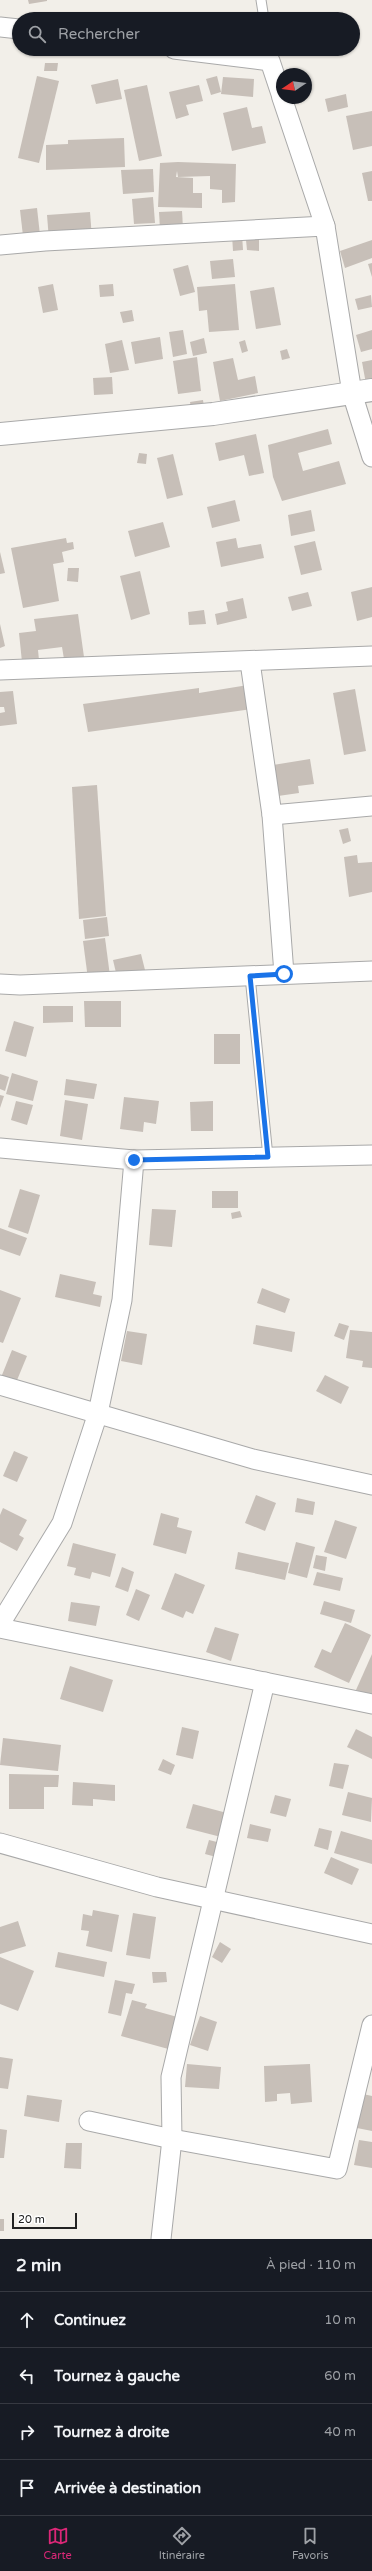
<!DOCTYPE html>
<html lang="fr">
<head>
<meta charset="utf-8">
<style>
  :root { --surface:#171b24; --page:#242831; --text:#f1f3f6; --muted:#9ea1a6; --line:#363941; --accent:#db2777 }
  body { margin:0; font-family:"Varela Round",sans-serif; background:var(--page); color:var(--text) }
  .compass { position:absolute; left:276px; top:68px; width:36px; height:36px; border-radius:50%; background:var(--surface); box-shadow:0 1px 3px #0004; rotate:257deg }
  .scale { position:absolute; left:12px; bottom:10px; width:65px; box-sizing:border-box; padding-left:4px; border:2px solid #222; border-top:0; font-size:11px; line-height:14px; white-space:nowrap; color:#222; -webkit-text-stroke:3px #fff; paint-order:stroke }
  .stop { position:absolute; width:12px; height:12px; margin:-9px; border:3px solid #1a73e8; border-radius:50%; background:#fff }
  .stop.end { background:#1a73e8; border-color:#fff; box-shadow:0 1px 4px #0008 }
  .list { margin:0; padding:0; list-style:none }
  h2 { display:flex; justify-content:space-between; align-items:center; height:52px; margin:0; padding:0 16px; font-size:17px }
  h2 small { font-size:13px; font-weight:400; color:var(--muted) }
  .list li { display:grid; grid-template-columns:26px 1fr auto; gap:12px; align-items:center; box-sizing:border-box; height:56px; padding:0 16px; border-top:1px solid var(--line) }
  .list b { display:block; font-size:15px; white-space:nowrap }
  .list em { font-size:13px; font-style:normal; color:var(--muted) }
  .icon { flex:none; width:22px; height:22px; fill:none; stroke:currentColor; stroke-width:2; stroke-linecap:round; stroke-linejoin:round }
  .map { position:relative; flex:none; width:372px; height:2239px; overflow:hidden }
  .search { position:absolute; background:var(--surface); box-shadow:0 1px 3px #0004; left:12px; right:12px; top:12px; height:44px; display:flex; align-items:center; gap:10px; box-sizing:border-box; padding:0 14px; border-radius:22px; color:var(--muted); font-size:15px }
  .sheet { height:276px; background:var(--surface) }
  nav { display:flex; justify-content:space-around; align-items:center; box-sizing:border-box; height:56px; border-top:1px solid var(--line); background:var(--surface); font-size:11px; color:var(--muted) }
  nav a { display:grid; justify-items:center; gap:2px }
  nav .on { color:var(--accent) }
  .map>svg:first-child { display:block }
</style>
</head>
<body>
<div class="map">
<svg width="372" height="2239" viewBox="0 0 372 2239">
  <rect width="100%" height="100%" fill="#f2efe9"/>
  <g fill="#c7bfb8">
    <polygon points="28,0 47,0 47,1 29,4"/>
    <polygon points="45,63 58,63 57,71 44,71"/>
    <polygon points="37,76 59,81 39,163 18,158"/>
    <polygon points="217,76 221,92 211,95 206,79"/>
    <polygon points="223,77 254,79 253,97 221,94"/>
    <polygon points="118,79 122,99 96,104 91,85"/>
    <polygon points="147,85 162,156 139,161 124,90"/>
    <polygon points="199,85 203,101 186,105 189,115 176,119 169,92"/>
    <polygon points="346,94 348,107 328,112 325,99"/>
    <polygon points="247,107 252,128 262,126 266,143 232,151 223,113"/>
    <polygon points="372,111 372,146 353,150 346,116"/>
    <polygon points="124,138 125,167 46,170 46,145 68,144 68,140"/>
    <polygon points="178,162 236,164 235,202 222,203 222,190 210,189 210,176 178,177 177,171 176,177 193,178 193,193 202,193 202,208 158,207 160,163"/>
    <polygon points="153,169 154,192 123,194 121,170"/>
    <polygon points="372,171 372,201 368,201 362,173"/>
    <polygon points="153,197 155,223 134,224 132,199"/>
    <polygon points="37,208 40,235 23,236 20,210"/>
    <polygon points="182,211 183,228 160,229 159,212"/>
    <polygon points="90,212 92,238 49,240 47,215"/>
    <polygon points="242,234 243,250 233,251 232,235"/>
    <polygon points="259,239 259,251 247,250 246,240"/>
    <polygon points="372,240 372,258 345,268 340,251"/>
    <polygon points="233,259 235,277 212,279 210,261"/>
    <polygon points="372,263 372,277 368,264"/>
    <polygon points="188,265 195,292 180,296 173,269"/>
    <polygon points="53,284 58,310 43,313 38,287"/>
    <polygon points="113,284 114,296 100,297 99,285"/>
    <polygon points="235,284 239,330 209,332 207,310 199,311 197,287"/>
    <polygon points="274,287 281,325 256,329 250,291"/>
    <polygon points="371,295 372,307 358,310 355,299"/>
    <polygon points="132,310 134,321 123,323 120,312"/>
    <polygon points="183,330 187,354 173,357 169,332"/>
    <polygon points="372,330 372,349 361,352 356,335"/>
    <polygon points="160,337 163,359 135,364 131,342"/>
    <polygon points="204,338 207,353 193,356 190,342"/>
    <polygon points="122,340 129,370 110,373 105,344"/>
    <polygon points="245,340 248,351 242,353 239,342"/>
    <polygon points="287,349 290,358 282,360 280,351"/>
    <polygon points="197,357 201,391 178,394 173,361"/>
    <polygon points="233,358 238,380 255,376 258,393 220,401 213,362"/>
    <polygon points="372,360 372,383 366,384 362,362"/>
    <polygon points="112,377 113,394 94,395 93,378"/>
    <polygon points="203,400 204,407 191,408 190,402"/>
    <polygon points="328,429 332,444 298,453 303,471 339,461 346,484 282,501 273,477 268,445"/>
    <polygon points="256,434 264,473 249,476 244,455 219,461 215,443"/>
    <polygon points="139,453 147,454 146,464 137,463"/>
    <polygon points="173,454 183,495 167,499 157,458"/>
    <polygon points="235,500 240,521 212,528 207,507"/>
    <polygon points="311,510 315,531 291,536 288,515"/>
    <polygon points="163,522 170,547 135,557 128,531"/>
    <polygon points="66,538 67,543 73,542 74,549 62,552 64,562 53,564 59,601 23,608 11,548"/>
    <polygon points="236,538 238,548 261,544 264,558 221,567 216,542"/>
    <polygon points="315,541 322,570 301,575 294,546"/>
    <polygon points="0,552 5,573 0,574"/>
    <polygon points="68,568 79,568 78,582 67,581"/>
    <polygon points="140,571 150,614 131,620 120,576"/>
    <polygon points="372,587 372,617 357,621 351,592"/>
    <polygon points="308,592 312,606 292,611 288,597"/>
    <polygon points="243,598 247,618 217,625 215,614 228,611 226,602"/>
    <polygon points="204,610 206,624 189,625 188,612"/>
    <polygon points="78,614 84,657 64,659 62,647 38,650 39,660 22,662 19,633 36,631 34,619"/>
    <polygon points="0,624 5,646 0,648"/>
    <polygon points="248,685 252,709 88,732 83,704 199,688 199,693"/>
    <polygon points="355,689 366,751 344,755 333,693"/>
    <polygon points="13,691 17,724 0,726 0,713 5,712 4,707 0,707 0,692"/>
    <polygon points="310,759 314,784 298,786 299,793 278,796 273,765"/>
    <polygon points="97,785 106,916 79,919 72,787"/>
    <polygon points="348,828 351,841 343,844 339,830"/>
    <polygon points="357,855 358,863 372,862 372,892 349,897 344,857"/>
    <polygon points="107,917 109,936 85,939 83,920"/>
    <polygon points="105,938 110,976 88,979 83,941"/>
    <polygon points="141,954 145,970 117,977 113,960"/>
    <polygon points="84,1001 121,1001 121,1027 85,1027"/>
    <polygon points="43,1006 73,1006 73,1022 43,1023"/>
    <polygon points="14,1021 34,1027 26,1057 5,1051"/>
    <rect x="214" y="1034" width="26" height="30"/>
    <polygon points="12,1073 38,1081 33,1101 6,1094"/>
    <polygon points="0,1074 9,1077 5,1091 0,1089"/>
    <polygon points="66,1079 97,1084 94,1099 64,1095"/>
    <polygon points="0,1095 4,1096 0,1108"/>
    <polygon points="124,1097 159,1101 156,1124 144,1122 143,1132 120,1129"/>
    <polygon points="65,1100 88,1104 82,1140 60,1136"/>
    <polygon points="16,1101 33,1105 27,1125 11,1120"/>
    <polygon points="213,1101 213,1131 191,1131 190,1102"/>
    <polygon points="20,1189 40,1195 28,1234 8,1227"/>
    <rect x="212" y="1191" width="26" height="17"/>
    <polygon points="152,1209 176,1210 172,1247 149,1245"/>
    <polygon points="240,1211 242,1217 232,1219 231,1213"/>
    <polygon points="0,1228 27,1238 20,1256 0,1249"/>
    <polygon points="60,1274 96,1282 93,1294 102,1296 100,1307 55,1297"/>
    <polygon points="262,1288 290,1299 285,1313 257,1303"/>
    <polygon points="0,1290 21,1298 3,1343 0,1342"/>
    <polygon points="339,1323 349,1326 344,1340 334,1336"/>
    <polygon points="256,1325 295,1332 292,1352 253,1344"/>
    <polygon points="350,1330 372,1332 372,1368 362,1367 363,1361 346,1358"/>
    <polygon points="127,1331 147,1334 142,1365 121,1361"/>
    <polygon points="12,1350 27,1356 15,1385 0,1380"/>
    <polygon points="325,1375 349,1387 341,1404 316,1391"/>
    <polygon points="14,1451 28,1457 17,1482 3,1476"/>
    <polygon points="256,1495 276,1503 265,1531 245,1523"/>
    <polygon points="297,1498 315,1502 313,1515 295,1512"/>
    <polygon points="3,1508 27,1520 19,1535 24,1538 17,1551 0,1542 0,1515"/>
    <polygon points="161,1513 179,1518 177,1527 192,1531 186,1554 153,1545"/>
    <polygon points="335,1520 357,1527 346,1559 324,1552"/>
    <polygon points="296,1542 315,1547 307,1578 288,1573"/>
    <polygon points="73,1543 116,1554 110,1577 92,1572 90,1579 74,1575 76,1568 67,1566"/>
    <polygon points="238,1552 289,1563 285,1580 235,1569"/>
    <polygon points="316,1555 327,1557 325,1571 313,1568"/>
    <polygon points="122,1567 134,1572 128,1592 115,1587"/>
    <polygon points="317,1572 343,1578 340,1591 313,1585"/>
    <polygon points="175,1573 205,1585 193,1614 186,1611 183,1618 161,1609"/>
    <polygon points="136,1589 150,1595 139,1621 126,1615"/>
    <polygon points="324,1601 355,1610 351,1623 320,1614"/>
    <polygon points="71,1602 100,1606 96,1626 68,1621"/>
    <polygon points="345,1623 371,1635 349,1683 314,1667 322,1649 331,1653"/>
    <polygon points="215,1627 239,1634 231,1661 206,1652"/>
    <polygon points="372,1654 372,1697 356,1690"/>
    <polygon points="70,1666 113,1680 103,1712 60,1699"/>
    <polygon points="182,1727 199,1731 193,1759 176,1755"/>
    <polygon points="356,1729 372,1737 372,1759 347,1747"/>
    <polygon points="3,1738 61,1745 58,1771 0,1765"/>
    <polygon points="163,1759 175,1765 171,1775 158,1770"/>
    <polygon points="334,1763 349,1765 343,1789 329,1786"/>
    <polygon points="9,1774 59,1775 58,1787 44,1787 44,1809 9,1809"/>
    <polygon points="73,1782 115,1785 115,1801 93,1799 93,1806 72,1805"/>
    <polygon points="348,1792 372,1798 371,1822 342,1815"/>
    <polygon points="275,1795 291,1799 286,1817 270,1813"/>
    <polygon points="193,1804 227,1813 221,1837 186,1828"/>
    <polygon points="250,1824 271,1829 268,1842 247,1838"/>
    <polygon points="319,1828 332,1831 328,1850 314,1846"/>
    <polygon points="341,1831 372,1840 372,1864 334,1853"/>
    <polygon points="209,1840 225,1844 220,1858 205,1854"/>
    <polygon points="331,1857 359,1869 352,1885 324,1873"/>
    <polygon points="93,1910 119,1915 112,1952 86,1946 89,1931 81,1930 83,1914 92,1916"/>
    <polygon points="133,1913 156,1917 150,1959 126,1955"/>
    <polygon points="18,1921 26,1946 0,1954 0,1927"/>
    <polygon points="220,1942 231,1949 222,1963 212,1957"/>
    <polygon points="58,1952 107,1962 104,1977 55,1967"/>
    <polygon points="0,1957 34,1971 18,2011 0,2004"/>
    <polygon points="152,1972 166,1972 167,1982 153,1983"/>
    <polygon points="115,1980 135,1984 132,1994 126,1993 121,2016 108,2013"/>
    <polygon points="132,2000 147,2004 145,2008 181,2018 172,2050 121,2036"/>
    <polygon points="200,2016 217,2022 208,2051 190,2045"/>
    <polygon points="0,2057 13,2059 8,2089 0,2088"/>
    <polygon points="187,2064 221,2067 219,2089 185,2087"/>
    <polygon points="310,2064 312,2102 291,2104 290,2093 277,2094 277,2101 265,2102 264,2066"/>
    <polygon points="363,2094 372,2096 372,2131 357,2128"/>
    <polygon points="27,2095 62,2100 59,2122 24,2116"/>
    <polygon points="0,2129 7,2130 4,2158 0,2158"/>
    <polygon points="359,2140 372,2142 372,2168 354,2165"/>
    <polygon points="66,2143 82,2143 81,2169 64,2168"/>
    <rect x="0" y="2219" width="4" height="12"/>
  </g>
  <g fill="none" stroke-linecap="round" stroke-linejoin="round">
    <defs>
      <g id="service">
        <polyline points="261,0 264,19"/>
        <polyline points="250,976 268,1157"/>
      </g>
      <g id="minor">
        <polyline points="0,27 19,29"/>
        <polyline points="174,49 270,61 282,97"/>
        <polyline points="282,98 325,226 352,393 372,457"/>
        <polyline points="0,245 45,241 325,226"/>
        <polyline points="250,662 272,815 284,974"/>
        <polyline points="0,670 372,656"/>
        <polyline points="272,815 372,806"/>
        <polyline points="0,984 20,985 372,971"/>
        <polyline points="0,1148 134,1160 372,1155"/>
        <polyline points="0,1385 253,1459 372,1485"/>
        <polyline points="0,1624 62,1523 98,1413 122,1300 134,1160"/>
        <polyline points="0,1628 372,1704"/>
        <polyline points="0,1843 157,1887 372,1934"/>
        <polyline points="89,2121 172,2139 337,2169 372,2025"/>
        <polyline points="161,2239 172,2139 171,2077 265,1682"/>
      </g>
      <polyline id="tertiary" points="0,434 213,414 372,390"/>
    </defs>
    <use href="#service" stroke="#a9a9a9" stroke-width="11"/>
    <use href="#minor" stroke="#a9a9a9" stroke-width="21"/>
    <use href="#tertiary" stroke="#a9a9a9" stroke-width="24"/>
    <use href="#service" stroke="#fff" stroke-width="9"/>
    <use href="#minor" stroke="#fff" stroke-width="19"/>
    <use href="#tertiary" stroke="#fff" stroke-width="22"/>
  </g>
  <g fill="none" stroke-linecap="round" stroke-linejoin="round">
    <polyline stroke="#1a73e8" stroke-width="5" points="134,1160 268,1157 250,976 284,974"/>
  </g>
</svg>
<svg class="compass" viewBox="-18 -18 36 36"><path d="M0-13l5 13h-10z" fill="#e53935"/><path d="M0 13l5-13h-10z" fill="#9ea1a6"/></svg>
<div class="scale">20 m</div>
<div class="stop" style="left:284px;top:974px"></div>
<div class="stop end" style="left:134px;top:1160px"></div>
<div class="search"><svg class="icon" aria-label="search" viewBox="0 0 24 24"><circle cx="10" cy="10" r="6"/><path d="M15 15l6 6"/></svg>Rechercher</div>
</div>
<section class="sheet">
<h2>2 min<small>À pied · 110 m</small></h2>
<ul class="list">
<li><svg class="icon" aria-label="ahead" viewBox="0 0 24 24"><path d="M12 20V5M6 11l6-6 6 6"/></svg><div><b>Continuez</b></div><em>10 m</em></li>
<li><svg class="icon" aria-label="left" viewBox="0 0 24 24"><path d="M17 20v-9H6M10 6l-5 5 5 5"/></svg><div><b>Tournez à gauche</b></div><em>60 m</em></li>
<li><svg class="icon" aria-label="right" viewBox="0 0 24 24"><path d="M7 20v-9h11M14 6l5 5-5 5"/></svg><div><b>Tournez à droite</b></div><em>40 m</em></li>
<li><svg class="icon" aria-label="arrive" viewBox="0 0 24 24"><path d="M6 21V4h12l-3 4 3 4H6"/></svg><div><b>Arrivée à destination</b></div></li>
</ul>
</section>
<nav>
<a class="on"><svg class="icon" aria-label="map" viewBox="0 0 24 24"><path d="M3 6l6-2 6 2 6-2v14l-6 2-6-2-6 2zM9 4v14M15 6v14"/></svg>Carte</a>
<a><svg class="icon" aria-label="directions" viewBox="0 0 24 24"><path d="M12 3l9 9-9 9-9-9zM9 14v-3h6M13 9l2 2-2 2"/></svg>Itinéraire</a>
<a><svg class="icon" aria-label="saved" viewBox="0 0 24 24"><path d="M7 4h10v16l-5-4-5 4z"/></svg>Favoris</a>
</nav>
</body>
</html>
